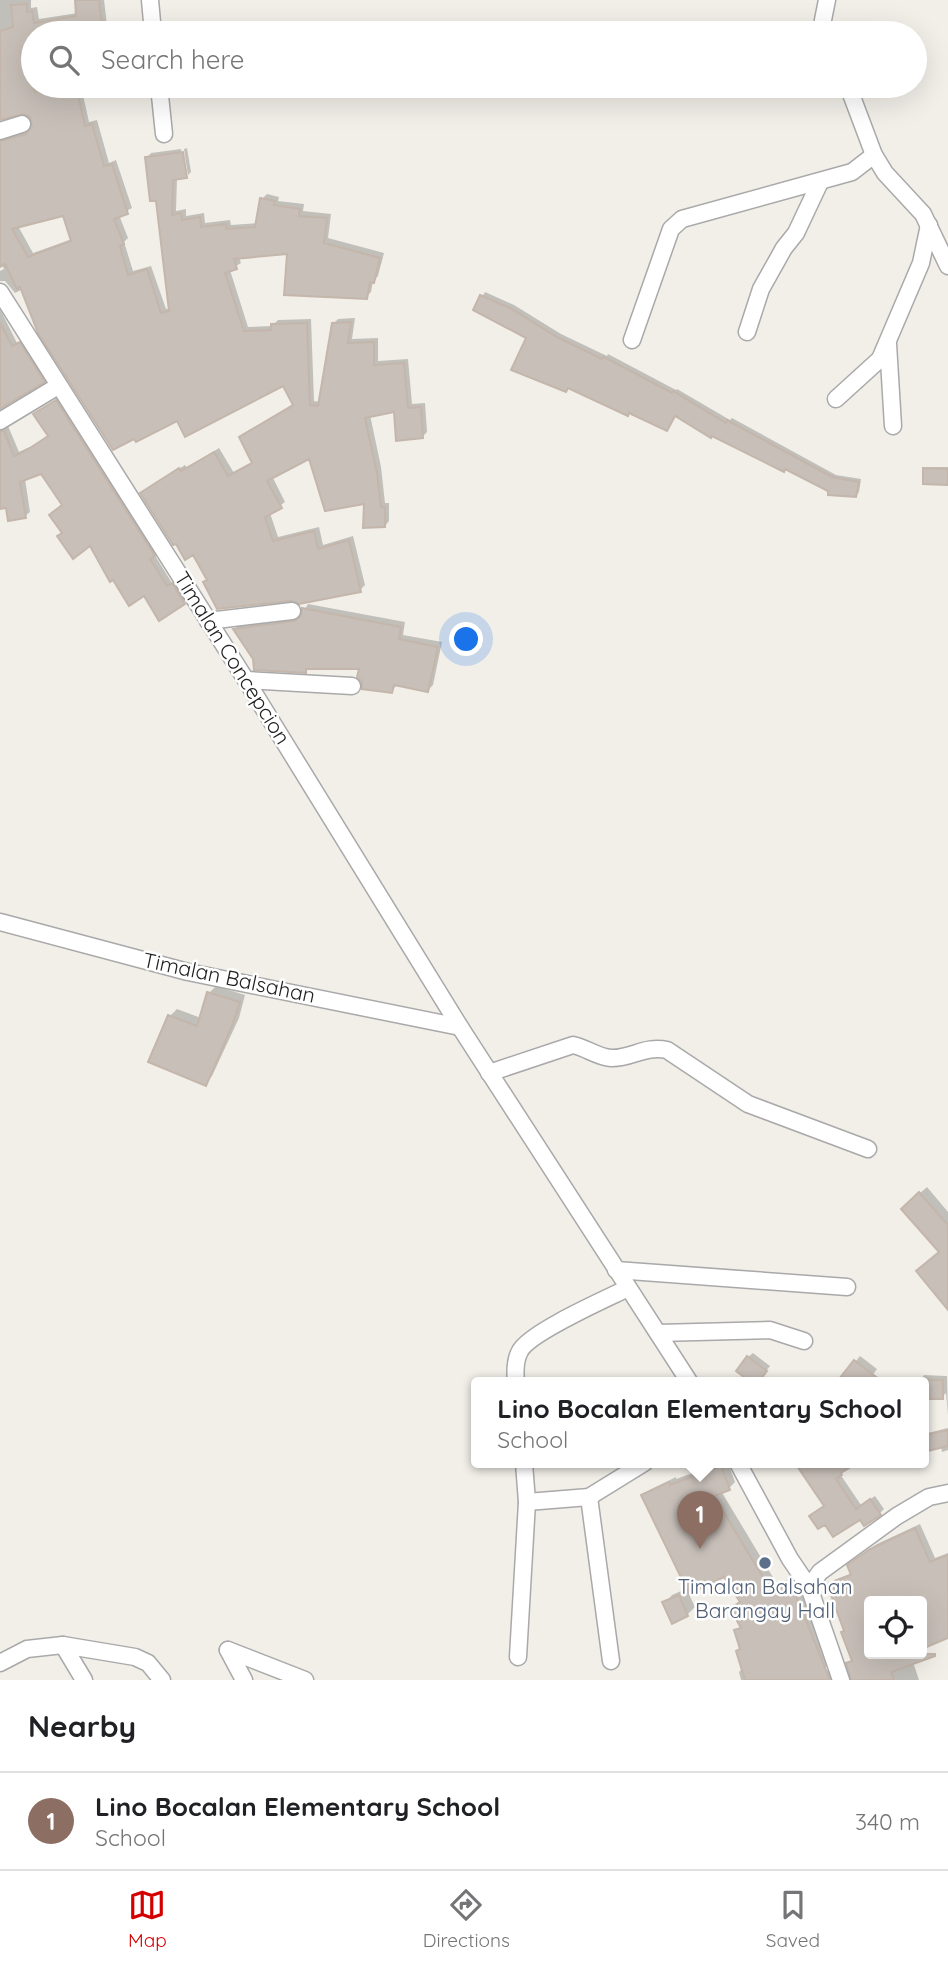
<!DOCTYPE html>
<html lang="en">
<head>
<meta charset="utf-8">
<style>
  :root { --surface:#fff; --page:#f2f2f2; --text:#202124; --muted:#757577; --line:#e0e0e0; --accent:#d40000 }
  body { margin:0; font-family:Quicksand,sans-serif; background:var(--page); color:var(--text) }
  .controls { position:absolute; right:21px; bottom:21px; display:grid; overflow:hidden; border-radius:7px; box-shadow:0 7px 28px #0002 }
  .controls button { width:63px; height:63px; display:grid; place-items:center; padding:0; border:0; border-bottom:2px solid var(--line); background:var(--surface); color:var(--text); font:35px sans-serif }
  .you { position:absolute; left:467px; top:640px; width:24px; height:24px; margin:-18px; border:5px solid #fff; border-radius:50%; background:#1a73e8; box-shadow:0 0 0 10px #1a73e833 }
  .badge { display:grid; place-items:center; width:46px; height:46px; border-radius:50%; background:var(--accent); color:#fff; font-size:23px; font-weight:700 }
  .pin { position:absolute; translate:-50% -58px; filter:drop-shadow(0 2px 4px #0008) }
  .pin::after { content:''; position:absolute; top:37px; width:24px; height:21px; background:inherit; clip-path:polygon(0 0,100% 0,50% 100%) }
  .popup { position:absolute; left:471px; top:1377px; width:458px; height:91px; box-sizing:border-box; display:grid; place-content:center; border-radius:7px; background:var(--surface); filter:drop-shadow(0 2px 5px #0005); font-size:23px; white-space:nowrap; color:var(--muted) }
  .popup b { font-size:26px; color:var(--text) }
  .popup::after { content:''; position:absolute; left:50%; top:100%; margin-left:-14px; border:14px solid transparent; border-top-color:var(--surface) }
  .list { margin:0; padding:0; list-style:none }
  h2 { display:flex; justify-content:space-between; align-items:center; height:91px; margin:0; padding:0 28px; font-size:30px }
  h2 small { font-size:23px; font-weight:400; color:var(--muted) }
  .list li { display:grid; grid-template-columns:46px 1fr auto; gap:21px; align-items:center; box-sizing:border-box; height:98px; padding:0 28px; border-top:2px solid var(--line) }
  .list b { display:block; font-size:26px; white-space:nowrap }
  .list p { margin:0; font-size:23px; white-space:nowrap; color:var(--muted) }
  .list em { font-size:23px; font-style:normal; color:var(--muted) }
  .icon { flex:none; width:38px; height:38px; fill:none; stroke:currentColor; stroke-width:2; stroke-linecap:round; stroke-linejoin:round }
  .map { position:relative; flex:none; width:948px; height:1680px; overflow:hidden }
  .search { position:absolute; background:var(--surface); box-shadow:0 7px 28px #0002; left:21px; right:21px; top:21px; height:77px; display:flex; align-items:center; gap:18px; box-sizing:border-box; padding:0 24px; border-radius:38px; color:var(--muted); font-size:26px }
  .sheet { height:189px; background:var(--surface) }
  nav { display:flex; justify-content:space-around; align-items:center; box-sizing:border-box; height:98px; border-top:2px solid var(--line); background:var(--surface); font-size:19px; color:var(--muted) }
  nav a { display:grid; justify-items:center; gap:4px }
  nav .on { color:var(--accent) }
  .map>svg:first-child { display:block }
</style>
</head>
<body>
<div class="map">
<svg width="948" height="1680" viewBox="0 0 948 1680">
  <rect width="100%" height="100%" fill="#f2efe9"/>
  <g fill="#0003" fill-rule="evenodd">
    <path d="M0 0H31V8L37 7 39 19 78 13 81 0H104L108 33H33V86H81L89 122 97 120 109 163 116 160 132 208 119 215 128 238 124 242 133 271 151 266 166 309 171 308 157 199 147 158 151 153 181 149 185 175H187L177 178 176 211 186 209V216L204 213 205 223 230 220 231 225 258 223 262 199 267 194 279 197 278 201 304 204 303 211 331 214 328 238 384 253 378 276 373 281 371 292 366 297 289 252 239 257 241 263 230 270 248 327 272 326 278 320 311 319 314 401 321 402 333 324 338 319 355 318 352 339 378 338V361L408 359 412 404 425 403 427 432 422 437 396 409 370 415 381 467 385 503H389V521L385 526 365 502 310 457 272 476 285 502 270 513 278 537 319 527 323 545 353 536 365 585 360 590 208 580 194 552 142 493 185 465 187 468 219 448 234 473 254 462 241 438 295 403 284 384 178 418 23 289 15 293 5 281H0V271L4 269 0 261V134L4 137 34 128 30 114 19 112 0 119ZM64 214 72 239 33 253 18 226Z"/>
    <polygon points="187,148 191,172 188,175 184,149"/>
    <polygon points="485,292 514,305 561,334 607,356 608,354 676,390 677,389 730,420 732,418 836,475 861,479 859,492 856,496 830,490 676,414 529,338 475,309"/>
    <polygon points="0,309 17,343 25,339 48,376 0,407"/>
    <polygon points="61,396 158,550 154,554 172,583 177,579 189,598 160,618 145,594 90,544 63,532 64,504 42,472 25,479 30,512 25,516 7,505 0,508 0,426 8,426 19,452 37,444 50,435 35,414"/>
    <polygon points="927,467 948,467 948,483 925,469"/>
    <polygon points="308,604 405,622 403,635 442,642 433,685 428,690 397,684 392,692 361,667 309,667 305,671 255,658 235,629 240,624 300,617"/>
    <polygon points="216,986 245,995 239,1018 212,1076 205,1083 151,1061 170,1016 177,1009 201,1018 209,993"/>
    <polygon points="927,1187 948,1212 948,1307 941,1252 910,1202"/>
    <polygon points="753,1353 770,1366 760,1379 748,1357"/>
    <polygon points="860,1356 877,1369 867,1383 840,1381"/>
    <polygon points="924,1375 947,1376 948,1416 946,1393 942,1397 924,1397 924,1383 919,1383 920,1380"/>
    <polygon points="948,1428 948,1450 942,1452 941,1446 924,1450 924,1434"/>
    <polygon points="721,1463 728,1463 735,1482 729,1488 721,1491 777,1584 796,1576 832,1661 825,1668 780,1680 741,1680 739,1672 743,1668 738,1651 742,1647 736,1631 742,1625 732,1608 741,1601 725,1574 688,1592 695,1607 687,1615 665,1603 672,1595 688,1588 644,1496 650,1490 676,1477 676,1479"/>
    <polygon points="797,1463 845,1469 840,1474 861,1505 875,1496 884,1509 880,1513 860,1518 826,1505"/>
    <polygon points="920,1524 935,1558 948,1553 948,1636 924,1646 922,1601 869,1601 869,1654 917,1654 918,1657 913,1662 919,1680 852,1680 848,1664 853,1659 846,1630 829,1585 834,1580 852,1573 854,1560 877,1544"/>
    <polygon points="832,1666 838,1680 829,1680 826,1672"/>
  </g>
  <g fill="#c7bfb8" stroke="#c4b6ab" stroke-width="2" fill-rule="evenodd">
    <path d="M75 0H99L103 33H33V49L20 52 35 92 62 86H76L85 126 92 124 104 166 112 164 128 214 114 219 124 244 120 246 128 275 147 269 161 313 169 311 156 201H150L145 157 183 152 187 178 173 180 172 215 181 213 182 220 200 217 201 227 226 224V229L255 227 260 198 275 201 274 205 300 209 299 216 327 218 324 243 380 258 374 283 370 282 367 299 284 295 287 254 234 259 237 269 225 273 244 331 271 330V324L307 323 310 405 318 406 332 323 351 322 348 343 374 342V365L404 363 408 408 421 407 423 438 396 441 394 412 365 418 377 473 381 507H385V527L363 528 364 504 325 511 309 459 267 481 282 508 265 517 273 541 314 531 318 549 349 540 361 592 299 604 291 601 217 609 203 582 207 580 193 555 185 560 176 544 173 545 140 493 179 468 181 471 214 452 228 476 252 463 239 437 293 405 283 386 185 437 177 421 136 442 134 439 113 450 38 333 20 287 17 289 5 264 0 267V141L26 134 32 126 30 117 24 114 0 120V31L13 27 11 5 27 4V12L32 11 34 23 76 16ZM63 216 71 241 28 257 12 229Z"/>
    <polygon points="480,295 510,308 557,337 602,359 604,357 672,393 673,391 726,423 727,420 832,477 859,482 856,497 828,495 828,491 785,469 784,472 712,436 711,438 675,416 667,431 629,413 628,416 568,388 566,392 511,370 526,338 473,310"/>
    <polygon points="0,323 12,346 20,342 45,382 0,409"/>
    <polygon points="56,400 155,556 150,559 167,586 172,583 185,604 159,621 144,596 129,606 113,580 110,582 90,546 73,559 57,536 62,533 49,515 62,505 41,474 20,482 26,518 8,521 6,508 0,509 0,431 4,431 14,456 30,448 48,436 33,414"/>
    <polygon points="923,468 948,469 948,485 923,484"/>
    <polygon points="302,608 401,627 399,639 438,647 428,692 394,685 392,693 362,689 362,682 357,677 359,669 306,669 306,673 254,670 253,659 233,629 294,621 301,616"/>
    <polygon points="207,992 240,1002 232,1026 206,1086 148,1062 168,1015 197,1026"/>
    <polygon points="919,1192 948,1225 948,1310 916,1271 939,1252 901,1209"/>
    <polygon points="747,1356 767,1371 758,1383 752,1383 736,1371"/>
    <polygon points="854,1360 884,1383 836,1383"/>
    <rect x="924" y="1380" width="19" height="19"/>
    <polygon points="948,1430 948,1446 924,1452 924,1435"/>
    <polygon points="795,1463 857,1463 841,1473 842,1475 836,1479 856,1509 870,1499 881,1515 864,1526 860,1520 833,1537 825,1525 818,1529 809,1516 824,1506"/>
    <polygon points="721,1466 730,1490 714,1496 770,1589 790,1581 830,1680 745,1680 736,1651 740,1649 734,1630 741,1628 730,1608 740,1602 724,1577 689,1594 641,1495 669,1482 670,1485"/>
    <polygon points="915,1528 930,1562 948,1555 948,1638 922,1649 922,1601 869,1601 869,1654 935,1654 935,1656 891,1672 894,1680 851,1680 846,1663 852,1661 841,1632 844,1631 827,1584 851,1575 847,1565 870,1549"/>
    <polygon points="679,1595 688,1616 672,1624 662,1602"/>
  </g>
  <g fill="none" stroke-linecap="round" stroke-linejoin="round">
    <defs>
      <g id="street">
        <polyline points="150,0 153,33"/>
        <polyline points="826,33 822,25 827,0"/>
        <polyline points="159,86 164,134"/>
        <polyline points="848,86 874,155 885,173 923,214 948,266"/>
        <polyline points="0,131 22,124"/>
        <polyline points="0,292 246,680 460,1027 690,1383"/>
        <polyline points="747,332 761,289 784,248 796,233 820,182"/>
        <polyline points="632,340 671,229 682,219 852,172 874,155"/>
        <polyline points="888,344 893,426"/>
        <polyline points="836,399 880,359 921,263 929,225"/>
        <polyline points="0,421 58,386"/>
        <polyline points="208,621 292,611"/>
        <polyline points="246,680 352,686"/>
        <polyline points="0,922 188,972 460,1027"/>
        <path d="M489 1073 573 1045C587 1048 597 1057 611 1058 631 1059 645 1045 667 1050L748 1104 868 1149"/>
        <polyline points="616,1270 847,1287"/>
        <polyline points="658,1333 770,1330 804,1341"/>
        <path d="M516 1383C515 1373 515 1360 520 1351 530 1332 606 1299 628 1288"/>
        <polyline points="738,1463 790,1559 809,1587 841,1680"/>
        <polyline points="589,1497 611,1661"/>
        <polyline points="527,1502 589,1497 644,1463"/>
        <polyline points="809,1587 820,1572 897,1516 929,1497 948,1493"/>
        <polyline points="63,1645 84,1680"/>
        <polyline points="228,1650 305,1680"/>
        <polyline points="228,1650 244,1680"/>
        <polyline points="518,1657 527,1502 524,1463"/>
        <polyline points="0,1663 27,1649 63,1645 135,1657 148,1663 162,1680"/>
      </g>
    </defs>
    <use href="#street" stroke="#a9a9a9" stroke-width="19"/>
    <use href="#street" stroke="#fff" stroke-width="16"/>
  </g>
  <circle fill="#5c6f8a" stroke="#fff" stroke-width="2.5" cx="765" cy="1563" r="7"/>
  <g text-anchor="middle" stroke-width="5" stroke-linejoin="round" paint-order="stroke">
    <g font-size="21" fill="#222" stroke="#fff">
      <text transform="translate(232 658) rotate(58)" y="7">Timalan Concepcion</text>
      <text transform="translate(229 978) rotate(12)" y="7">Timalan Balsahan</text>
    </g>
    <g font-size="21" fill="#4e5e75" stroke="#fff">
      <text x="765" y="1594">Timalan Balsahan<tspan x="765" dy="24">Barangay Hall</tspan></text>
    </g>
  </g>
</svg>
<div class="controls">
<button><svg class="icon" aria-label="locate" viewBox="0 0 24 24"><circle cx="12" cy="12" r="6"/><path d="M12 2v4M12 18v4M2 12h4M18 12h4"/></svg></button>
</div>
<div class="you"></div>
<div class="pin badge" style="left:700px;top:1549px;background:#8d6e63">1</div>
<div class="popup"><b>Lino Bocalan Elementary School</b>School</div>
<div class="search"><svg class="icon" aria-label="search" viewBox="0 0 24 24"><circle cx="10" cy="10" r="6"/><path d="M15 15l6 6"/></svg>Search here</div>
</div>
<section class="sheet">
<h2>Nearby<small></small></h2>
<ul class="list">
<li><span class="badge" style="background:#8d6e63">1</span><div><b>Lino Bocalan Elementary School</b><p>School</p></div><em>340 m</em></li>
</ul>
</section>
<nav>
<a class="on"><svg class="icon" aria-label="map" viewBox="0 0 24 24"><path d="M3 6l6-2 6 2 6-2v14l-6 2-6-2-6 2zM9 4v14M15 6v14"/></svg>Map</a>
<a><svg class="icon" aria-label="directions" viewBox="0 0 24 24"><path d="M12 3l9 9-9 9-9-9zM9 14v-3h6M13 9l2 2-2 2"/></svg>Directions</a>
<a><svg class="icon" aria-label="saved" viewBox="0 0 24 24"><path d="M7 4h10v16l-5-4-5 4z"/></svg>Saved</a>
</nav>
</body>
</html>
